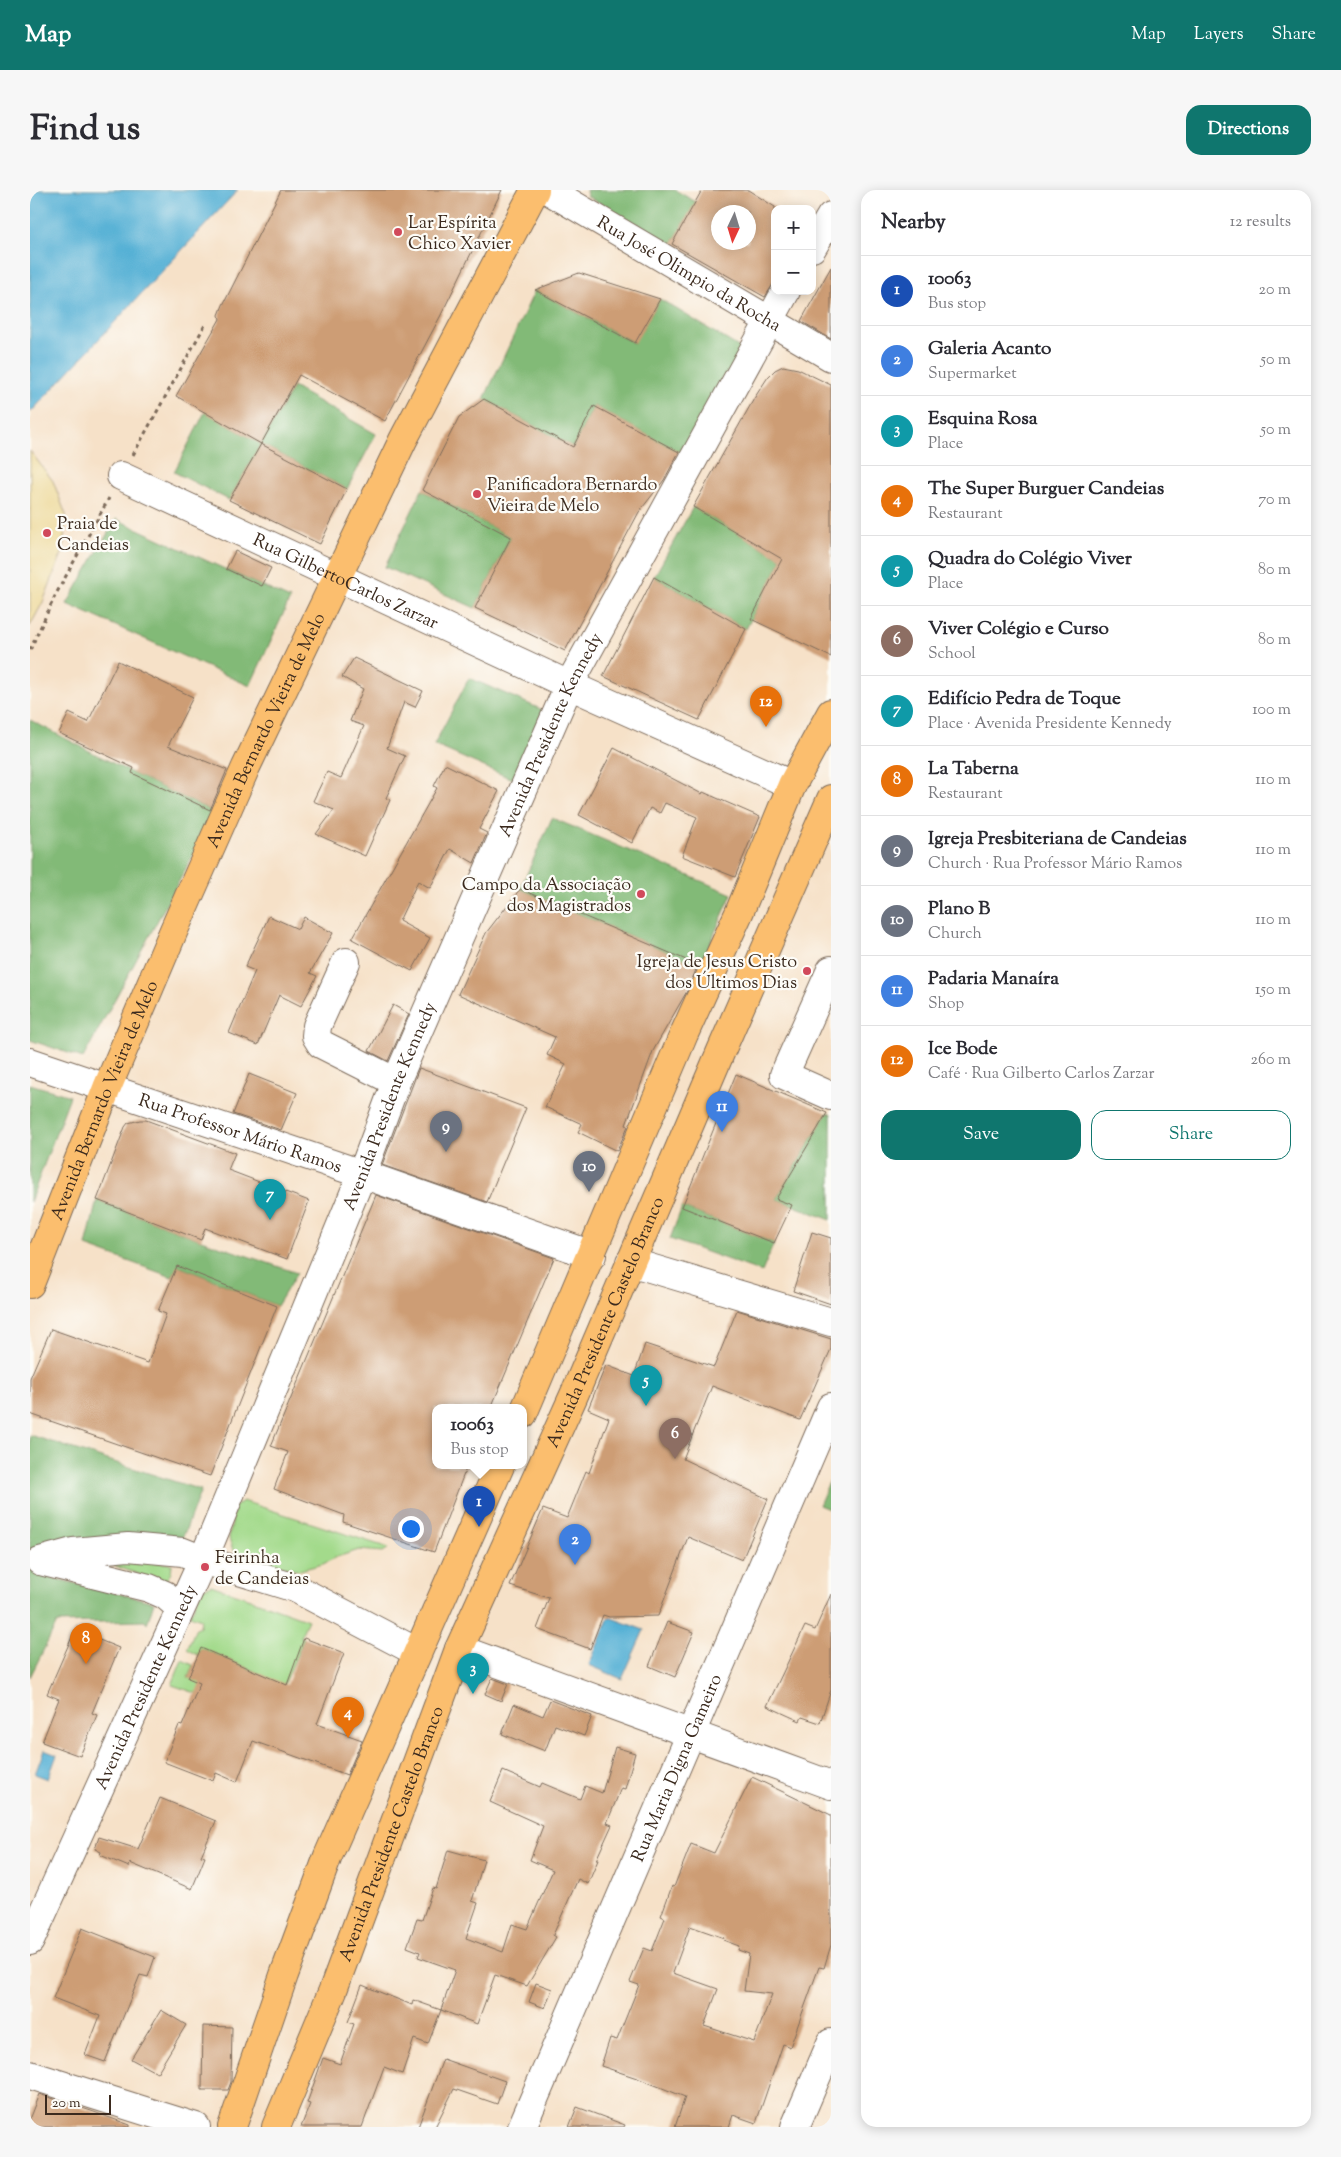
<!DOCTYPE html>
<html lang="en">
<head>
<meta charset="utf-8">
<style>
  :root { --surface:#fff; --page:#f7f7f7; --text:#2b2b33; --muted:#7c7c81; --line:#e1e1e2; --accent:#0f766e }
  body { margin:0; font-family:"Sorts Mill Goudy",serif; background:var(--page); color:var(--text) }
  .controls { position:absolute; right:15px; top:15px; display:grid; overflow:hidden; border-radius:10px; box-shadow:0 2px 12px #0003 }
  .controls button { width:45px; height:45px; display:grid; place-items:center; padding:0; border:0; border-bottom:1px solid var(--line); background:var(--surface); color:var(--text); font:25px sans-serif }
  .compass { position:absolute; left:681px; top:15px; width:45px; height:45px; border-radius:50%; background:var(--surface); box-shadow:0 2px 12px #0003; rotate:184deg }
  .scale { position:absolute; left:15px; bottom:12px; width:66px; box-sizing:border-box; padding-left:5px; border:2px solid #3b2a1e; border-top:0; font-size:14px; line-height:18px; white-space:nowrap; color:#3b2a1e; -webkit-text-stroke:4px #fdfcf7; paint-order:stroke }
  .you { position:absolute; left:380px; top:1338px; width:18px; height:18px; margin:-12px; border:4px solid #fff; border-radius:50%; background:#1a73e8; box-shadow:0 0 0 8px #1a73e833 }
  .badge { display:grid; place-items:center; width:32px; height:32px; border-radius:50%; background:var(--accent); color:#fff; font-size:16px; font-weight:700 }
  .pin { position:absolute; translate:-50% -41px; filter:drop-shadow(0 1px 2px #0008) }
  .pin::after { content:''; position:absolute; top:26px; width:18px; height:15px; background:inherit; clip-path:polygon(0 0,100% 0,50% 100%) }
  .popup { position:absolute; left:402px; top:1214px; width:95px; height:65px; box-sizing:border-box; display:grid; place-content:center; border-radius:10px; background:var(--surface); filter:drop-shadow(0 1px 4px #0005); font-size:16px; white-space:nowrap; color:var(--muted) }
  .popup b { font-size:19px; color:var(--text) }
  .popup::after { content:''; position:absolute; left:50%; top:100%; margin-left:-10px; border:10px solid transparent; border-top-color:var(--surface) }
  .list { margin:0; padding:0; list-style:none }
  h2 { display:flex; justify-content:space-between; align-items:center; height:65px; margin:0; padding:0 20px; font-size:21px }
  h2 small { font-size:16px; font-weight:400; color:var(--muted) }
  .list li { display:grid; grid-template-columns:32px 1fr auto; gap:15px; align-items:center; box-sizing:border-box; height:70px; padding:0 20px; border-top:1px solid var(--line) }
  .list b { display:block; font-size:19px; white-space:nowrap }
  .list p { margin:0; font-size:16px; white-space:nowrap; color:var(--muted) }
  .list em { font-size:16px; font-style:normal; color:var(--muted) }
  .actions { display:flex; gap:10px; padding:15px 20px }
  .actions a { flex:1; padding:11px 0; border:1px solid var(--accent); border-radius:15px; text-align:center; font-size:18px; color:var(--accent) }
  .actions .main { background:var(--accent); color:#fff }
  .map { position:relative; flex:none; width:801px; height:1937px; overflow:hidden; border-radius:15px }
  header { display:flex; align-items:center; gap:30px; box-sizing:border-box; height:70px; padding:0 25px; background:var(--accent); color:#fff }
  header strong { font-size:24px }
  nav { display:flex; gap:28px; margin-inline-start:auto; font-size:18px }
  .intro { display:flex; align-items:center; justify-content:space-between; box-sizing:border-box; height:120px; padding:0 30px }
  h1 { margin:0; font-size:35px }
  .button { padding:12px 22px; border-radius:15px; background:var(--accent); color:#fff; font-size:18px; font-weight:700 }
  main { display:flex; gap:30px; padding:0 30px }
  aside { flex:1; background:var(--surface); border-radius:15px; box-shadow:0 2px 12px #0003 }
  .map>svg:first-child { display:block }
</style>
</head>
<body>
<header>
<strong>Map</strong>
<nav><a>Map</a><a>Layers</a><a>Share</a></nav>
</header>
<div class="intro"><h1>Find us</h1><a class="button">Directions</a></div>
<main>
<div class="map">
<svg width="801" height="1937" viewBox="0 0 801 1937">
  <rect width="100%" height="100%" fill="#fdfcf7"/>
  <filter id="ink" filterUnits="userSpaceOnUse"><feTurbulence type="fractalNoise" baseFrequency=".02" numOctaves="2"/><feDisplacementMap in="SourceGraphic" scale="10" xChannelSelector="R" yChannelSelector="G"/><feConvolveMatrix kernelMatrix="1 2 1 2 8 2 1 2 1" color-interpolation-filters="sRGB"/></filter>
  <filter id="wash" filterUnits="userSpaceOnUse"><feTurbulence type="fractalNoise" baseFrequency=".0096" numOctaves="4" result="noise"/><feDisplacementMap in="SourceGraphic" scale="20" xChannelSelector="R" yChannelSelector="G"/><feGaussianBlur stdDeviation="1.12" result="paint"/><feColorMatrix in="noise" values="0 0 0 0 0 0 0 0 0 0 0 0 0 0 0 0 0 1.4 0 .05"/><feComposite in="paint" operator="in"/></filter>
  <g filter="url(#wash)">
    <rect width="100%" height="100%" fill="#f6e1c8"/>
    <g fill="#a3da8b" stroke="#6f8254">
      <polygon points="213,1311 359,1358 353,1362 329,1360 307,1367 293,1374 270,1380 225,1370 203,1360 199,1348 205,1316"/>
      <polygon points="79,1367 142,1374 141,1383 136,1390 122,1389 74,1372"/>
      <polygon points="181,1395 278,1430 270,1447 274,1448 240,1528 142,1495 152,1470 163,1475 158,1488 231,1484 171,1458 168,1465 157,1459 166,1438 170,1436 171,1429 160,1425 172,1399"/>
    </g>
    <g fill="#82ba77" stroke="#5e724a">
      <polygon points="556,0 645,0 666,12 642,54 557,6"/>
      <polygon points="505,100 604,153 630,109 715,161 654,265 564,216 543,257 454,209"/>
      <polygon points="263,197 346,244 317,299 231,254 199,310 144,282 175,222 231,254"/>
      <polygon points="392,300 481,347 445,418 355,377"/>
      <polygon points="663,317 752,369 716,439 624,387"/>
      <polygon points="86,329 260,409 220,496 37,414"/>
      <polygon points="439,488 522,524 489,592 404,555"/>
      <polygon points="0,530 102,583 186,623 53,868 0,850"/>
      <polygon points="522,628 702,704 670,776 490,699"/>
      <polygon points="0,894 40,906 0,1012"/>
      <polygon points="797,923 801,924 801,1030 746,1009"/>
      <polygon points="67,1010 171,1050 267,1083 247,1116 148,1076 142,1087 56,1056"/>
      <polygon points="652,1017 744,1053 732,1082 640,1049"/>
      <polygon points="0,1245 171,1300 151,1352 0,1363"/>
      <polygon points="801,1287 801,1320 789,1315"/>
      <polygon points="0,1377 18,1387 124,1412 117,1434 115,1431 27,1433 0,1487"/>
    </g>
    <polygon fill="#eeda9e" stroke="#94825e" points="0,261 23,291 36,325 33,361 13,412 0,436"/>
    <g fill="#57b1d5" stroke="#496e7a">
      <polygon points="0,0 208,0 0,223"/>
      <polygon points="579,1427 614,1440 592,1489 559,1475"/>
      <polygon points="14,1560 27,1565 18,1589 5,1584"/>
    </g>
    <g id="blocks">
      <g fill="#cd9d75" fill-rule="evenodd">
        <polygon points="251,0 472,0 411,125 355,231 269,185 231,254 146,206 190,129 189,125 193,115"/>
        <path d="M672 0H718L745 17V91L735 107 642 54ZM688 22H718V52H688Z"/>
        <polygon points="801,77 801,149 771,131"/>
        <polygon points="549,83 630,109 605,153 505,100"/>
        <polygon points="753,176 768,179 801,195 801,467 721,429 752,369 663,317 725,207 738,187 745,180"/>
        <polygon points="454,209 543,257 564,216 649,262 634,290 609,322 535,461 445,418 481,347 392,300 429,227"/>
        <polygon points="231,254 317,299 290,354 199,310"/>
        <polygon points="205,361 241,378 232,396 196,379"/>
        <polygon points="624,387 716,439 669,530 573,486"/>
        <polygon points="324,468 393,501 385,517 374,512 357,558 375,566 356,608 360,610 335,666 286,644 304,620 283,611 297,582 311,588 334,536 320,531 333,499 312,487"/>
        <polygon points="88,471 163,507 138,556 197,580 180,620 102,583 104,578 29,543 39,523 58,532"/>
        <polygon points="584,558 672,604 673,602 730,627 705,687 652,666 667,627 635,613 630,623 620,618 602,653 549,625"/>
        <polygon points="415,574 469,601 449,639 457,643 444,673 420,659 400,698 388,691 369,731 400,748 382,781 322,749 407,598 404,596"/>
        <polygon points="490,699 668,775 657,801 623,861 596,935 598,936 587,961 548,942 552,934 515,917 536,874 517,865 525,847 428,804 456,743"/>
        <polygon points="239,726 268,739 274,727 303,743 280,783 287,786 271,816 249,805 228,855 199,843 225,781 215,777"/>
        <polygon points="363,815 379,824 358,871 339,861"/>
        <polygon points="389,878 496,918 457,1012 352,975"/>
        <polygon points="219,884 267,903 251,940 203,924"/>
        <polygon points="706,884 797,923 746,1009 762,1015 744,1053 652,1017"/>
        <polygon points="110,930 116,930 205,963 198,980 279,1011 257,1069 175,1038 171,1050 67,1010 95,937 98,933"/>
        <polygon points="346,1005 524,1068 461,1218 405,1218 405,1276 437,1276 404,1362 313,1332 314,1325 244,1299 258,1262 241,1256"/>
        <polygon points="782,1042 801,1048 801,1114 763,1101"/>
        <polygon points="147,1076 247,1116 180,1286 0,1224 0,1188 21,1139 118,1173 136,1124 128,1121"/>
        <polygon points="707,1120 801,1149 801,1159 770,1230 682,1196 653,1269 738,1309 712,1370 658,1347 628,1426 579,1427 573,1425 560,1459 507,1439 519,1408 480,1396 513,1319 537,1328 556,1281 559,1283 579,1228 558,1219 576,1175 604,1186 615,1154 684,1177"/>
        <polygon points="801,1404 801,1500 790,1533 772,1527 770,1531 737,1516 775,1436 785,1440"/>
        <polygon points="637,1432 664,1442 645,1487 619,1476"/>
        <polygon points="45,1440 89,1458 62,1523 67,1525 50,1566 12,1552 29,1509 17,1504"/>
        <polygon points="274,1448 314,1463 287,1534 332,1550 317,1585 223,1551 207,1592 186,1583 183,1591 134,1572 149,1535 152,1536 170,1493 158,1488 171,1458 257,1495"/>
        <polygon points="462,1488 478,1494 471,1511 455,1504"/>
        <polygon points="520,1510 562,1526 554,1546 525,1535 515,1561 472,1544 484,1514 513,1526"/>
        <polygon points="585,1557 605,1563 595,1599 591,1598 577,1633 582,1635 566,1670 568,1670 558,1694 548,1689 523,1745 526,1747 497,1796 465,1785 447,1834 411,1820 425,1780 388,1767 390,1762 377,1757 387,1729 392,1730 403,1698 406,1699 418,1660 454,1670 442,1711 448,1713 436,1748 473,1762 482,1734 497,1739 523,1680 500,1670 513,1636 460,1612 473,1581 510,1597 512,1593 550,1609 555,1596 572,1603"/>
        <path d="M722 1587 801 1625V1755L794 1778 789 1777 760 1857 753 1854 726 1933 703 1925 699 1937H645L655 1907 607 1888 571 1876 580 1848 587 1850 609 1795 600 1792 614 1758 622 1761 635 1728 631 1726 642 1696 644 1697 661 1654 684 1663ZM660 1736 694 1748 693 1750 709 1756 708 1760 719 1764 714 1801 742 1804 724 1852 674 1836 688 1799 643 1783Z"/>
        <polygon points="130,1608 186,1631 171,1666 175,1667 162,1699 100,1673 99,1677 70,1665 71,1662 65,1659 69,1647 108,1659"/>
        <polygon points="52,1738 125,1767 118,1787 110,1785 75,1872 55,1865 70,1826 23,1808"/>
        <polygon points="506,1793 522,1799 515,1818 499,1812"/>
        <polygon points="332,1795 382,1815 383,1810 411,1820 398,1854 384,1849 372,1884 354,1877 332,1937 271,1937 280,1914 277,1913 293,1868 310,1874 324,1834 318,1832"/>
        <polygon points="131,1820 156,1835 127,1883 101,1869"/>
        <polygon points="173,1836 202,1837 201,1892 198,1900 172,1900"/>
        <polygon points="413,1869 475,1891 467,1914 424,1899 405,1937 388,1937"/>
        <polygon points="9,1904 61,1921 100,1935 100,1937 0,1937 0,1927"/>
        <polygon points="547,1917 595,1935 594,1937 539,1937"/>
      </g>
    </g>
  </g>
  <g filter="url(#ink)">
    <use href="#blocks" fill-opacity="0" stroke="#7c6a5a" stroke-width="1"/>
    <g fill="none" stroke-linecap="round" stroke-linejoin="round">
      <defs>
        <g id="minor">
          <path id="s1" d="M518 0 801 167"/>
          <polyline points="782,58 801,26"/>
          <path id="s2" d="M91 286 539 495 762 595"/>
          <polyline points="316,772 287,836 286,846 291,854 366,892"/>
          <polyline points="801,780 754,885 801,906"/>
          <path id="s3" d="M0 872 332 984 562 1065"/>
          <polyline points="600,1072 801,1132"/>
          <polyline points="10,1371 43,1362 98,1357 153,1362 173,1370 265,1398 387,1462"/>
          <polyline points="14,1372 119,1398 135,1405 150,1418"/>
          <polyline points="429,1459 801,1595"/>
          <path id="s4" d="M0 1751 173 1370 332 984 366 892 539 495 756 101"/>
          <polyline points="0,1885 166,1937"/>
          <path id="s5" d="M492 1937 801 1217"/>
          <polyline points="765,1937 801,1853"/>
        </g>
        <g id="major">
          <path id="s6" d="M0 1094 77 898 144 740 216 577 373 250 505 0"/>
          <polyline points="493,1224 654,844 709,723 762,595 801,523"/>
          <polyline points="202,1937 254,1785 298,1666 470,1276"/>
          <path id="s7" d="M246 1937 303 1800 429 1459 544 1205 691 861 801 609"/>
        </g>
      </defs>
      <use href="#minor" stroke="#7c6a5a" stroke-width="30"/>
      <use href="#major" stroke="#7c6a5a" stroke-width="30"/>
      <g stroke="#7c6a5a" stroke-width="3" stroke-dasharray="4 4" stroke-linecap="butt">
        <polyline points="103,265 175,135"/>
        <polyline points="0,460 26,404 79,308"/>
      </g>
      <use href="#minor" stroke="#fff" stroke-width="28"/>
      <use href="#major" stroke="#fbbe6e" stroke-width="28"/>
    </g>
  </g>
  <g fill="#d1495b" stroke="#fdfcf7" stroke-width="2">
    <circle cx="368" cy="42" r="5"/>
    <circle cx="447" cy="304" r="5"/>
    <circle cx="17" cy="343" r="5"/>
    <circle cx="611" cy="704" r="5"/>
    <circle cx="777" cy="781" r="5"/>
    <circle cx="175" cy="1377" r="5"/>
  </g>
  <g text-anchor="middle" stroke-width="4.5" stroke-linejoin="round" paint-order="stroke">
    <g font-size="18" fill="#3b2a1e" stroke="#fdfcf7" text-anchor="start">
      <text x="378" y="38">Lar Espírita<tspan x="378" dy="21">Chico Xavier</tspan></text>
      <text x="457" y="300">Panificadora Bernardo<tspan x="457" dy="21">Vieira de Melo</tspan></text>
      <text x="27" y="339">Praia de<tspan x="27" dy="21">Candeias</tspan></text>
      <text x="601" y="700" text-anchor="end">Campo da Associação<tspan x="601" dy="21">dos Magistrados</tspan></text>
      <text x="767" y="777" text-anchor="end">Igreja de Jesus Cristo<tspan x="767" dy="21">dos Últimos Dias</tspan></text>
      <text x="185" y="1373">Feirinha<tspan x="185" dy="21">de Candeias</tspan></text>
    </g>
    <g font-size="18" fill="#3b2a1e" stroke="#fdfcf7">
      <text dy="6" stroke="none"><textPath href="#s1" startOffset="164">Rua José Olimpio da Rocha</textPath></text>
      <text dy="6" stroke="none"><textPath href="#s2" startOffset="248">Rua GilbertoCarlos Zarzar</textPath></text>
      <text dy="6" stroke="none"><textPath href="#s6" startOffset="602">Avenida Bernardo Vieira de Melo</textPath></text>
      <text dy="6" stroke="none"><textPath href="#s4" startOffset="1314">Avenida Presidente Kennedy</textPath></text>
      <text dy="6" stroke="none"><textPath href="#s6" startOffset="198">Avenida Bernardo Vieira de Melo</textPath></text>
      <text dy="6" stroke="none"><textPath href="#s4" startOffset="909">Avenida Presidente Kennedy</textPath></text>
      <text dy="6" stroke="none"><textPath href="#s3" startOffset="222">Rua Professor Mário Ramos</textPath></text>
      <text dy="6" stroke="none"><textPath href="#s7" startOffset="870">Avenida Presidente Castelo Branco</textPath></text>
      <text dy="6" stroke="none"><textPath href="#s4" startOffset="279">Avenida Presidente Kennedy</textPath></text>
      <text dy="6" stroke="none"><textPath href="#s5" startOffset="391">Rua Maria Digna Gameiro</textPath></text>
      <text dy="6" stroke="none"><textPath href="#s7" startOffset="315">Avenida Presidente Castelo Branco</textPath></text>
    </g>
  </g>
</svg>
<div class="controls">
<button>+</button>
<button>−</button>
</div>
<svg class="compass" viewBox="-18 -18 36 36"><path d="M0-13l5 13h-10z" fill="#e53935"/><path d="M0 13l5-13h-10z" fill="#7c7c81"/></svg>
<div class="scale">20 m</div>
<div class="you"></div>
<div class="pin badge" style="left:449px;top:1337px;background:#1a4fb4">1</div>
<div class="popup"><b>10063</b>Bus stop</div>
<div class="pin badge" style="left:545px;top:1375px;background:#3f7fe0">2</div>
<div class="pin badge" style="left:443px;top:1504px;background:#0f9aa8">3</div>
<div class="pin badge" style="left:318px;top:1548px;background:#e8710a">4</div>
<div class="pin badge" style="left:616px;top:1216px;background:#0f9aa8">5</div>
<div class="pin badge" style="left:645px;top:1269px;background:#8d6e63">6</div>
<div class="pin badge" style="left:240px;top:1030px;background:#0f9aa8">7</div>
<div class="pin badge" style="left:56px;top:1474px;background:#e8710a">8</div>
<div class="pin badge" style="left:416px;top:962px;background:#6b7280">9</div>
<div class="pin badge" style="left:559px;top:1002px;background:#6b7280">10</div>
<div class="pin badge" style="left:692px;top:942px;background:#3f7fe0">11</div>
<div class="pin badge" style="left:736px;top:537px;background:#e8710a">12</div>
</div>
<aside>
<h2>Nearby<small>12 results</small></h2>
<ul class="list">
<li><span class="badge" style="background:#1a4fb4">1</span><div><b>10063</b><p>Bus stop</p></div><em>20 m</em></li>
<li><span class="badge" style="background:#3f7fe0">2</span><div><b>Galeria Acanto</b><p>Supermarket</p></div><em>50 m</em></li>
<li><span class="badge" style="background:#0f9aa8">3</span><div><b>Esquina Rosa</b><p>Place</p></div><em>50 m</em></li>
<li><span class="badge" style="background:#e8710a">4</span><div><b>The Super Burguer Candeias</b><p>Restaurant</p></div><em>70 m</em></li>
<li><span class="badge" style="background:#0f9aa8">5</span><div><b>Quadra do Colégio Viver</b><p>Place</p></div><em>80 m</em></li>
<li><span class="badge" style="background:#8d6e63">6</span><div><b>Viver Colégio e Curso</b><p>School</p></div><em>80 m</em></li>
<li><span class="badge" style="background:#0f9aa8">7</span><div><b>Edifício Pedra de Toque</b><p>Place · Avenida Presidente Kennedy</p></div><em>100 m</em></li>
<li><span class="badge" style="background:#e8710a">8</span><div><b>La Taberna</b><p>Restaurant</p></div><em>110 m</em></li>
<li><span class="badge" style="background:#6b7280">9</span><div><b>Igreja Presbiteriana de Candeias</b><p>Church · Rua Professor Mário Ramos</p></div><em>110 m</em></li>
<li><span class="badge" style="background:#6b7280">10</span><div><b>Plano B</b><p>Church</p></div><em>110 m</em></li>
<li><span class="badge" style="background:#3f7fe0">11</span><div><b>Padaria Manaíra</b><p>Shop</p></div><em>150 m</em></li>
<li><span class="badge" style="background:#e8710a">12</span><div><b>Ice Bode</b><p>Café · Rua Gilberto Carlos Zarzar</p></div><em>260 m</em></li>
</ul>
<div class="actions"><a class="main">Save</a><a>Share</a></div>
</aside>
</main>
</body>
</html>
